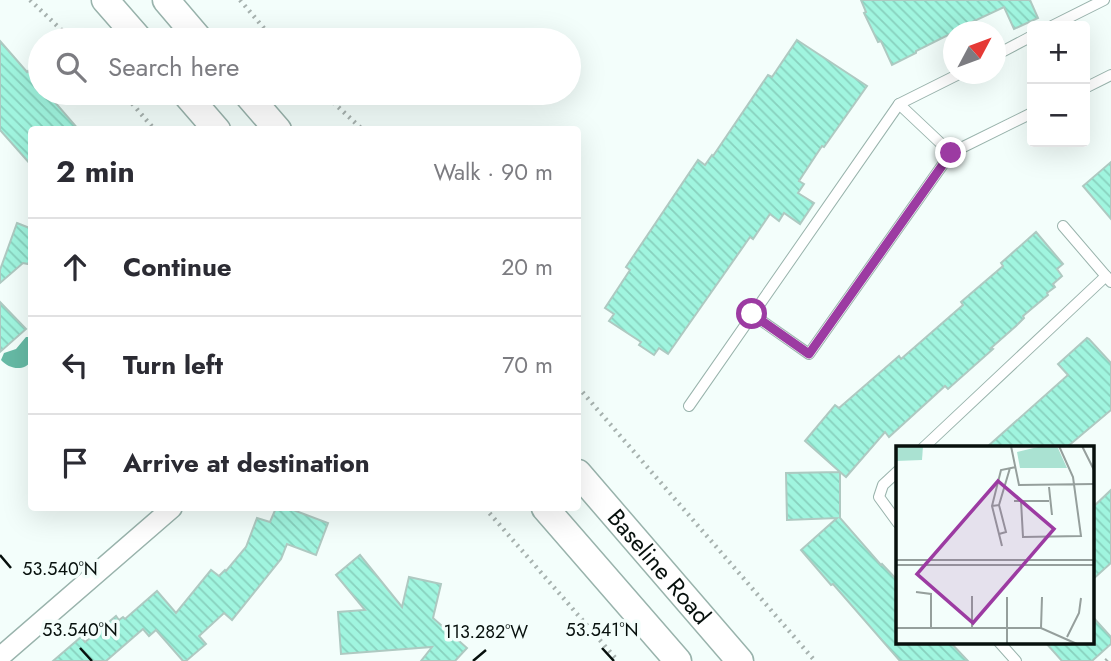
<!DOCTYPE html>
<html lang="en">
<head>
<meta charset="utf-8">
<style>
  :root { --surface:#fff; --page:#f7f7f7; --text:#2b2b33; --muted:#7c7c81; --line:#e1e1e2 }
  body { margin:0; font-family:Jost,sans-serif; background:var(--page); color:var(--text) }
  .controls { position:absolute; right:21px; top:21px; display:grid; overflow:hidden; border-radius:7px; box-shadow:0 7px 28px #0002 }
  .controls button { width:63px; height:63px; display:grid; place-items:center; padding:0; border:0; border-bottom:2px solid var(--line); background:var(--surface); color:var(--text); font:35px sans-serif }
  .compass { position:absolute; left:943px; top:21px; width:63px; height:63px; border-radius:50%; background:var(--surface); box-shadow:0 7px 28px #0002; rotate:49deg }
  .stop { position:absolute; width:21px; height:21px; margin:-16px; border:5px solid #9c3ba2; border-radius:50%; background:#fff }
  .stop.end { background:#9c3ba2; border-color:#fff; box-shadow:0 2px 7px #0008 }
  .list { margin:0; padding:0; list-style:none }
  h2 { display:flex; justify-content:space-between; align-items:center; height:91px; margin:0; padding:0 28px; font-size:30px }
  h2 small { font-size:23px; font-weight:400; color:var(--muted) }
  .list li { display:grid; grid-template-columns:46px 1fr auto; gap:21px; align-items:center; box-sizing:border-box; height:98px; padding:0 28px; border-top:2px solid var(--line) }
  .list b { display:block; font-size:26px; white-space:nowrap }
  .list em { font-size:23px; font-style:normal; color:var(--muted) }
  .icon { flex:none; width:38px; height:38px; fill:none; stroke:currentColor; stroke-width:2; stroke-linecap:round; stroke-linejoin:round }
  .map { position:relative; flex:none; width:1111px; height:661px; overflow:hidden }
  .search { position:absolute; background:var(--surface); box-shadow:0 7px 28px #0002; left:28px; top:28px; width:553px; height:77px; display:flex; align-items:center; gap:18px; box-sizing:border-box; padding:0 24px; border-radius:38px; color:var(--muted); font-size:26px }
  .panel { position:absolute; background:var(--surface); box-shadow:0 7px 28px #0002; left:28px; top:126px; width:553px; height:385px; border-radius:7px }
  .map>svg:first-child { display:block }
</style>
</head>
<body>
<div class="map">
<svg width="1111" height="661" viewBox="0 0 1111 661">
  <defs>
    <pattern id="building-back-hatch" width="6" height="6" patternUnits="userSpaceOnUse" patternTransform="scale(1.75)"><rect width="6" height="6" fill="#a0f5df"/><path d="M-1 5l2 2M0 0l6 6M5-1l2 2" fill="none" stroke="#88d1be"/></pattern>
  </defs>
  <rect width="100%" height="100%" fill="#f3fefb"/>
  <path fill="#66baa5" d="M26 337H31V361C24 372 9 369 1 360L4 353 16 349Z"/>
  <g fill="url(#building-back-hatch)" stroke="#aec9c1" stroke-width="2">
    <polygon points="861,0 1030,0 1038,18 1014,29 1004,7 957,29 958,31 954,32 916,51 916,53 892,65 881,41 878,42 864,13 866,12"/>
    <polygon points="797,40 867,86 824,147 822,146 799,181 804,184 798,193 814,203 800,224 784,213 779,221 770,214 753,239 750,237 668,354 659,348 654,355 639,345 641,342 609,321 614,314 605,308 630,270 626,267 698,160 705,165 712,155 713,156 768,75 772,77"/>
    <polygon points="0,41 27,72 28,71 40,85 40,93 47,93 79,130 32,130 32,166 0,130"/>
    <polygon points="1111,162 1111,219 1083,186"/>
    <polygon points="17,223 32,229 32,254 28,264 23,263 0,283 0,270"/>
    <polygon points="1036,232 1063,264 1057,269 1062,276 1053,284 1055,287 1047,293 1048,295 1023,316 1024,318 1016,326 991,348 993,349 948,389 945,386 889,437 885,432 846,477 840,472 840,518 881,565 882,564 898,581 898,642 950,642 968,661 900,661 833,584 831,585 801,550 837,518 787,520 786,473 840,472 805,441 835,405 839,408 899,356 901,359 963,305 961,302 1003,266 1001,263"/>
    <polygon points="0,302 26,329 0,352"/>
    <polygon points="1087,338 1089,339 1111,363 1111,410 1067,447 987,447 1068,375 1058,364"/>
    <polygon points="1111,490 1111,563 1092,580 1092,508"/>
    <polygon points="276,508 288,508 328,523 316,555 287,544 281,559 232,620 224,613 199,636 206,644 186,661 183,661 156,630 149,636 143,629 106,661 53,661 81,637 85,642 116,616 119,620 123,617 125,619 157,591 176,613 211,570 219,576 225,570 226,571 246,547 257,518 270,522"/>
    <polygon points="360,555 402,607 409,577 441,584 433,618 467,648 455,661 421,661 432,647 341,654 338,612 365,610 336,575"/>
    <polygon points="1092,616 1111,637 1111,644 1092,661 1062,661 1045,642 1092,642"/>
  </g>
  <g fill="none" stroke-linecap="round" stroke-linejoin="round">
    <defs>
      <g id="service">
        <polyline points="1052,26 1104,0"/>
        <polyline points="996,55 1032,36"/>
        <polyline points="1085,88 1111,75"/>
        <polyline points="951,153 1032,113"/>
        <polyline points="1063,226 1111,282"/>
        <polyline points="752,314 809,354 951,153 899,104"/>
        <polyline points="689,406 899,104 959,74"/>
        <polyline points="923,448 1106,276"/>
        <polyline points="898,471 883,485 879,497 898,523"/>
        <polyline points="999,642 1016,661"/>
      </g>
      <polyline id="minor" points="0,657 172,508"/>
      <g id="secondary">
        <polyline points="105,0 140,40"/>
        <polyline points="166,0 200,40"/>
        <polyline points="185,93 217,130"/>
        <polyline points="246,93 278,130"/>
        <path id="s1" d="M578 473 740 661"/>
        <polyline points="545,508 678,661"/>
      </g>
    </defs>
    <use href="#service" stroke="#99b3ac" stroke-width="12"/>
    <use href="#minor" stroke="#99b3ac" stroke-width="22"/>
    <use href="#secondary" stroke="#99b3ac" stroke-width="29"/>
    <g stroke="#a7b2af" stroke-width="4.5" stroke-dasharray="2 5" stroke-linecap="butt">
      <polyline points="30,0 72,40"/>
      <polyline points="240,0 274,40"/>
      <polyline points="123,93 155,130"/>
      <polyline points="323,93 363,130"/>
      <polyline points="578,387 815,661"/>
      <polyline points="485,508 618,661"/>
      <polyline points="1106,661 1111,656"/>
    </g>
    <use href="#service" stroke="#fff" stroke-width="10"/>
    <use href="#minor" stroke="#fff" stroke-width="19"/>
    <use href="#secondary" stroke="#fff" stroke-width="26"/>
  </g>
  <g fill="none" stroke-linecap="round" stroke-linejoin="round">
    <polyline stroke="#9c3ba2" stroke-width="9" points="752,314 809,354 951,153"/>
  </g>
  <path fill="none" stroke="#07100d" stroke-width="2.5" d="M0 555 11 568M80 648 92 661M602 648 614 661M473 661 486 650"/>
  <g text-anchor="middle" stroke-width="7" stroke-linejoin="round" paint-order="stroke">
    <g font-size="24" fill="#07100d" stroke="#f3fefb">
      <text dy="8" stroke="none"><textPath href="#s1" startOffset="124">Baseline Road</textPath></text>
    </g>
  </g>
  <g transform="translate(896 446)">
    <rect width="198" height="198" fill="#f3fefb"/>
    <path d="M0 0H27L26 14 0 15Z" fill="#aae2d2"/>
    <path d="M146 0H161L171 22H124L121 6Z" fill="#aae2d2"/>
    <path fill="none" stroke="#959f9c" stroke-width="2" d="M115 0 123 39 198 38M186 0 198 24M153 41 156 69M118 55H153M125 55 127 91 185 90 177 31 163 0M103 59 114 22M96 60 103 59 110 86 103 88M106 100 96 60 105 24 120 21M0 114H198M0 119H198M20 146 35 148V182M76 150V182M111 151V198M0 182H145L181 198M145 182 146 151M171 191 183 167 185 152"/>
    <path fill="#9c3ba2" fill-opacity="0.15" stroke="#9c3ba2" stroke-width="3.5" d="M102 35 158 83 77 177 21 128Z"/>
    <rect width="198" height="198" fill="none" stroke="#07100d" stroke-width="3.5"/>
  </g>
  <g font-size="18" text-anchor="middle" fill="#07100d" stroke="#f3fefb" stroke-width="7" stroke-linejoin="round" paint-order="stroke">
    <text x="60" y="575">53.540°N</text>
    <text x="80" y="636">53.540°N</text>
    <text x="602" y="636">53.541°N</text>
    <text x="486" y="638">113.282°W</text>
  </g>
</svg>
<div class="controls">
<button>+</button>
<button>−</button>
</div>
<svg class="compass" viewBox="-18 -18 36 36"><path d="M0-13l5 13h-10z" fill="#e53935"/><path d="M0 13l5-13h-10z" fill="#7c7c81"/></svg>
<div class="stop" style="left:752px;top:314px"></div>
<div class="stop end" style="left:951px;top:153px"></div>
<div class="search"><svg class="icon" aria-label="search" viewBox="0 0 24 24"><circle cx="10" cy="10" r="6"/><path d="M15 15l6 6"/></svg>Search here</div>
<section class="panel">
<h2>2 min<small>Walk · 90 m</small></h2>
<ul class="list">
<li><svg class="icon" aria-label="ahead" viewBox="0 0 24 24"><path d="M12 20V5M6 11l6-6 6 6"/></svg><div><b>Continue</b></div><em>20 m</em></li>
<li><svg class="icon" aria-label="left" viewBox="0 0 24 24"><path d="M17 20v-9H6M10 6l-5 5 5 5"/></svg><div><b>Turn left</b></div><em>70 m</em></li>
<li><svg class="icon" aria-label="arrive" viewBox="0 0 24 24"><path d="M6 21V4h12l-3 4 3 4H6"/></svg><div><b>Arrive at destination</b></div></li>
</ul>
</section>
</div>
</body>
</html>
